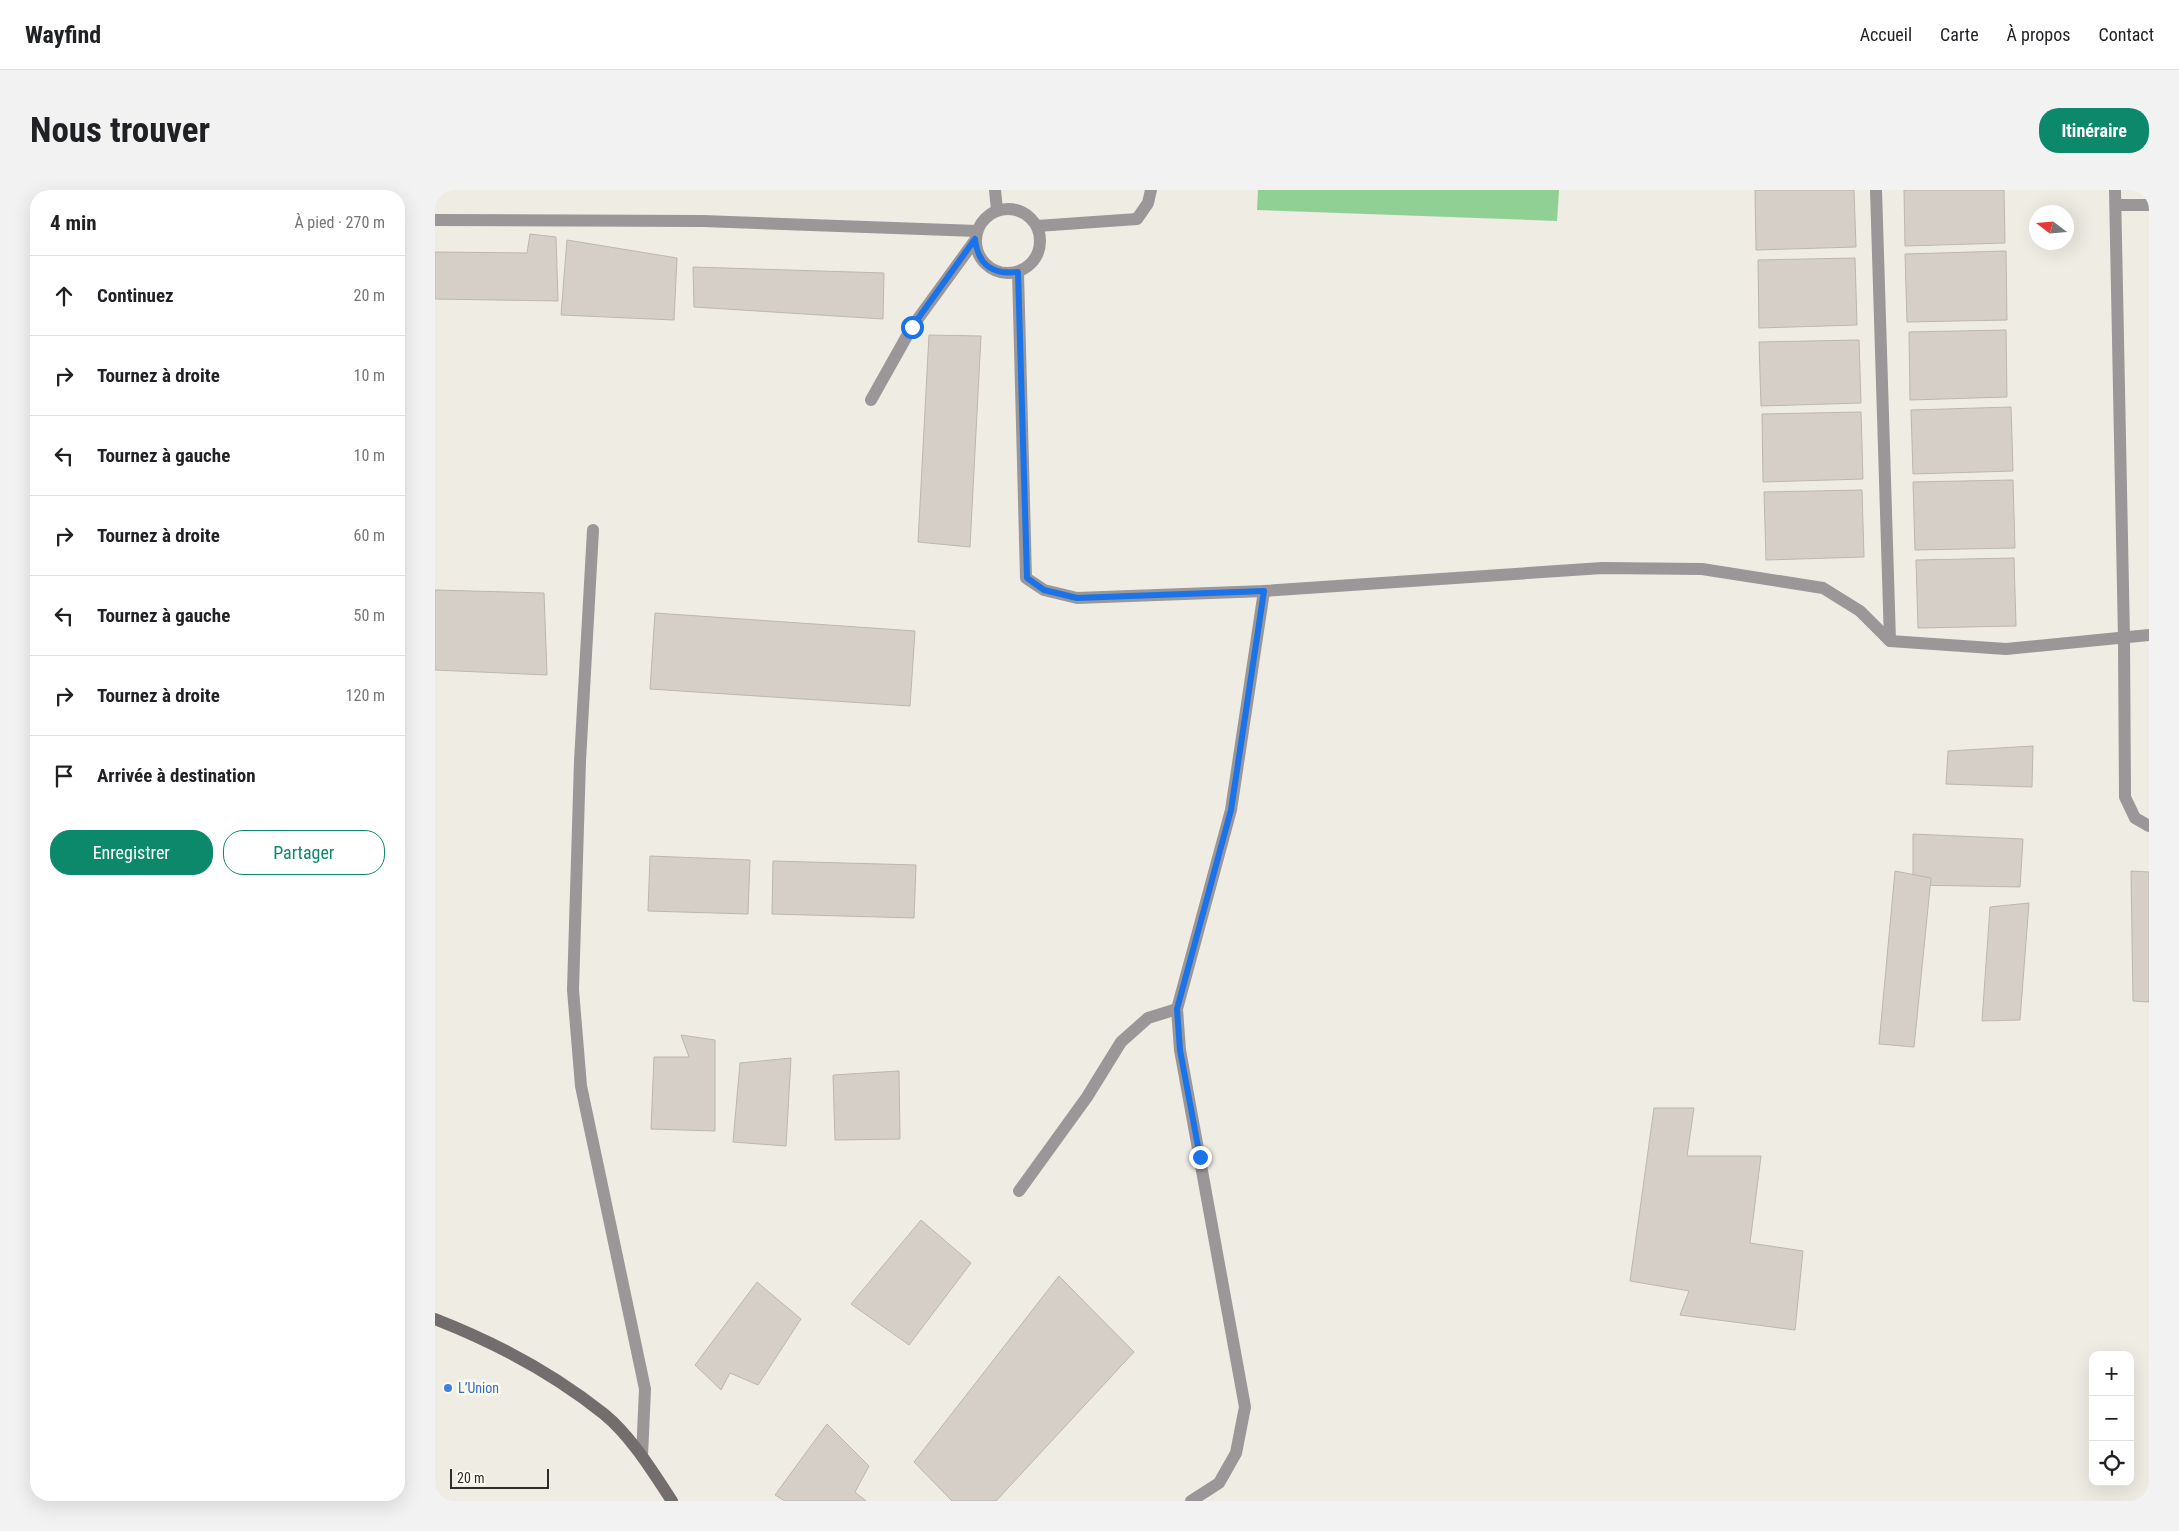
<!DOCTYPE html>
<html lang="fr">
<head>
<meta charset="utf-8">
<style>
  :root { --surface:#fff; --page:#f2f2f2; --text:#202124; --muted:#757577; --line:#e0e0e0; --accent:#0c886b }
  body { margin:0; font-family:"Roboto Condensed",sans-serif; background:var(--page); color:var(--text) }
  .controls { position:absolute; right:15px; bottom:15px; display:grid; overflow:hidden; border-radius:10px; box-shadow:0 5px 20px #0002 }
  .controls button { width:45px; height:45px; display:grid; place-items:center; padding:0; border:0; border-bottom:1px solid var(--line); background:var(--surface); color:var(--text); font:25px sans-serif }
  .compass { position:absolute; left:1594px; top:15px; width:45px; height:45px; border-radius:50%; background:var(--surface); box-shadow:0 5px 20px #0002; rotate:286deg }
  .scale { position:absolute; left:15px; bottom:12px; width:99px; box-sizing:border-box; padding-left:5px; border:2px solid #2e2d2a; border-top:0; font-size:14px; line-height:18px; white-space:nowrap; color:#2e2d2a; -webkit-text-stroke:4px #fbfaf1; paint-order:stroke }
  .stop { position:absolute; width:15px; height:15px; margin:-11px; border:4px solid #1a73e8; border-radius:50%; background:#fff }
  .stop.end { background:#1a73e8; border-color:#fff; box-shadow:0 1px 5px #0008 }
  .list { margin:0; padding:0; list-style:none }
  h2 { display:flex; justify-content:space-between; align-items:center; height:65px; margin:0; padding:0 20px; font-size:21px }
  h2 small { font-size:16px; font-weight:400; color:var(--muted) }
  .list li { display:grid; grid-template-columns:32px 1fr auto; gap:15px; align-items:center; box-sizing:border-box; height:80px; padding:0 20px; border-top:1px solid var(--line) }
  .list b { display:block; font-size:19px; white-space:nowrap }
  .list em { font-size:16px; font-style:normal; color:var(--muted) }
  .actions { display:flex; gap:10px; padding:15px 20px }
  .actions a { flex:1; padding:11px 0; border:1px solid var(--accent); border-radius:20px; text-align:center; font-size:18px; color:var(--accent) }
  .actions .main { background:var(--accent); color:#fff }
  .icon { flex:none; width:28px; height:28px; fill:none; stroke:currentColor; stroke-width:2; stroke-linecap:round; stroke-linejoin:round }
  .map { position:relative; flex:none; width:1714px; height:1311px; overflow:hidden; border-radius:20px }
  header { display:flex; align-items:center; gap:30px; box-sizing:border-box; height:70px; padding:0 25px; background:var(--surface); border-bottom:1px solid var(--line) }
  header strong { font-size:24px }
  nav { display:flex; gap:28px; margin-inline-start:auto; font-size:18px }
  .intro { display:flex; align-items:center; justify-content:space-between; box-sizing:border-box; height:120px; padding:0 30px }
  h1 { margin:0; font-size:35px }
  .button { padding:12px 22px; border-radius:20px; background:var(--accent); color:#fff; font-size:18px; font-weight:700 }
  main { display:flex; gap:30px; padding:0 30px }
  aside { flex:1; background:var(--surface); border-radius:20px; box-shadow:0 5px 20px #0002 }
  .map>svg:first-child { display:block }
</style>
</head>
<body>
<header>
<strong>Wayfind</strong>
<nav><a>Accueil</a><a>Carte</a><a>À propos</a><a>Contact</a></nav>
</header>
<div class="intro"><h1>Nous trouver</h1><a class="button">Itinéraire</a></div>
<main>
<aside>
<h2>4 min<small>À pied · 270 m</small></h2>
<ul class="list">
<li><svg class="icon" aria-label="ahead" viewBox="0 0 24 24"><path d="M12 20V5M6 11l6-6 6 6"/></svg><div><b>Continuez</b></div><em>20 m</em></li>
<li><svg class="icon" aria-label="right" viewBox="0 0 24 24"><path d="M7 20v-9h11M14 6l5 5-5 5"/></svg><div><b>Tournez à droite</b></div><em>10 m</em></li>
<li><svg class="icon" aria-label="left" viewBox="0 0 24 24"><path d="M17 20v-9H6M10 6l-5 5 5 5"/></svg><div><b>Tournez à gauche</b></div><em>10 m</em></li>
<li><svg class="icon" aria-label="right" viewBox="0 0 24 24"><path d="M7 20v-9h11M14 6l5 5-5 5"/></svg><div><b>Tournez à droite</b></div><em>60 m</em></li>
<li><svg class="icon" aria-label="left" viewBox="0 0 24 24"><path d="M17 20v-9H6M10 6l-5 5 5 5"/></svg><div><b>Tournez à gauche</b></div><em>50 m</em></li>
<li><svg class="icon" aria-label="right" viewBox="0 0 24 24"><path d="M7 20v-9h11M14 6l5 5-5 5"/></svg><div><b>Tournez à droite</b></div><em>120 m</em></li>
<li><svg class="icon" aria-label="arrive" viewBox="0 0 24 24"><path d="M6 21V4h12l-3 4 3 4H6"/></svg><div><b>Arrivée à destination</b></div></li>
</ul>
<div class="actions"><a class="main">Enregistrer</a><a>Partager</a></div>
</aside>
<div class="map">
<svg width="1714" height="1311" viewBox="0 0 1714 1311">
  <rect width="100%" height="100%" fill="#eeece3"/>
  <polygon fill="#91d094" points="823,0 1124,0 1122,31 822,20"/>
  <g fill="#d5cfc7" stroke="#bcb6af">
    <polygon points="1320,0 1419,0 1421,57 1321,60"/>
    <polygon points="1469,0 1569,0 1570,53 1470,56"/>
    <polygon points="95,44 121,47 123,111 0,109 0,62 92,63"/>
    <polygon points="132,50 242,68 239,130 126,125"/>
    <polygon points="1571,61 1572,130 1472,132 1470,64"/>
    <polygon points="1420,68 1422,135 1324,138 1323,70"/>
    <polygon points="258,77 449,83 448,129 259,117"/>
    <polygon points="1571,140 1572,207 1475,210 1474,142"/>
    <polygon points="494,145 546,146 535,357 483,352"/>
    <polygon points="1424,150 1426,213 1326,216 1324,152"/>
    <polygon points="1576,217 1578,281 1478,284 1476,220"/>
    <polygon points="1426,222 1428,289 1328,292 1327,224"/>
    <polygon points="1578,290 1580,358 1480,360 1478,292"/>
    <polygon points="1427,300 1429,367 1331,370 1329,302"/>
    <polygon points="1579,368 1581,436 1483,438 1481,370"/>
    <polygon points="0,400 109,403 112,485 0,480"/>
    <polygon points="220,423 480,441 475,516 215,499"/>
    <polygon points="1598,556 1597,597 1511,594 1513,561"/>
    <polygon points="1478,644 1588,649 1585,697 1478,695"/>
    <polygon points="215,666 315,670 313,724 213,721"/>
    <polygon points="338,671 481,675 479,728 337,724"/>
    <polygon points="1460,681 1496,688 1479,857 1444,854"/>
    <polygon points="1696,681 1714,682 1714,812 1698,811"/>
    <polygon points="1594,713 1585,830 1547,831 1555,717"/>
    <polygon points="246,845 280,850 280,941 216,939 219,867 254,867"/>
    <polygon points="356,868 351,956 298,952 305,873"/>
    <polygon points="464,881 465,949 400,950 398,885"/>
    <polygon points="1219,918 1259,918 1252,966 1326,966 1315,1053 1368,1061 1360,1140 1245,1125 1254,1101 1195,1091"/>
    <polygon points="486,1030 536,1073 474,1155 416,1114"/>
    <polygon points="624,1086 699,1162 561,1311 517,1311 479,1272"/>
    <polygon points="322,1092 366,1129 323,1195 295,1183 286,1200 260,1175"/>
    <polygon points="392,1234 434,1276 420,1302 431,1311 350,1311 340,1305"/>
  </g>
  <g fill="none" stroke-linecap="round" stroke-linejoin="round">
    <g stroke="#9b9697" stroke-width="12">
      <polyline points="560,0 562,20"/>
      <polyline points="1441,0 1455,451"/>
      <polyline points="1680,0 1689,448 1690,607 1700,628 1714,636"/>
      <polyline points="1681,15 1714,15"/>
      <circle cx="573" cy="51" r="32"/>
      <polyline points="0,30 268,31 542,41"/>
      <polyline points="602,36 702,29 713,13 716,0"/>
      <polyline points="583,82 591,388 609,400 642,408 829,401 1167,378 1267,379 1388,398 1425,421 1455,451 1571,459 1714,445"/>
      <polyline points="436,210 477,137 541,49"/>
      <polyline points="158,340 145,571 138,800 146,896 210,1199 207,1266"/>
      <polyline points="584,1001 652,907 686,852 713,828 742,819"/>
      <polyline points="756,1311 784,1293 801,1263 810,1217 745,860 742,819 796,620 829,401"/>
    </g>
    <path stroke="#746d6e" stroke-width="12" d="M0 1129C59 1152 119 1184 169 1224 196 1246 218 1282 237 1311"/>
  </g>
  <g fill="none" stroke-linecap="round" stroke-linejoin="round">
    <path stroke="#1a73e8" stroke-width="6" d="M477 137 540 49C543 75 557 85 583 82L592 388 609 400 642 408 829 401 796 620 742 819 745 860 765 967"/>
  </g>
  <circle fill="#3f7fe0" stroke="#fbfaf1" stroke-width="2" cx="13" cy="1198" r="5"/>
  <g text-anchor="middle" stroke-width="5" stroke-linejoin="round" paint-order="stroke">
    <g font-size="14" fill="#366cbe" stroke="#fbfaf1" text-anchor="start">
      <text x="23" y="1203">L’Union</text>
    </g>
  </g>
</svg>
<div class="controls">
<button>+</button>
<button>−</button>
<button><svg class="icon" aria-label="locate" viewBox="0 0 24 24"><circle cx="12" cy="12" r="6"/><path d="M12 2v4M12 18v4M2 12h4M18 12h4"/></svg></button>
</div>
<svg class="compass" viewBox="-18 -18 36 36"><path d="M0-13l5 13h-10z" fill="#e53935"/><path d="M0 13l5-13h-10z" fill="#757577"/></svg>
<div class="scale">20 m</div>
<div class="stop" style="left:477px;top:137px"></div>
<div class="stop end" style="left:765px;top:967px"></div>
</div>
</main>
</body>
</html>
